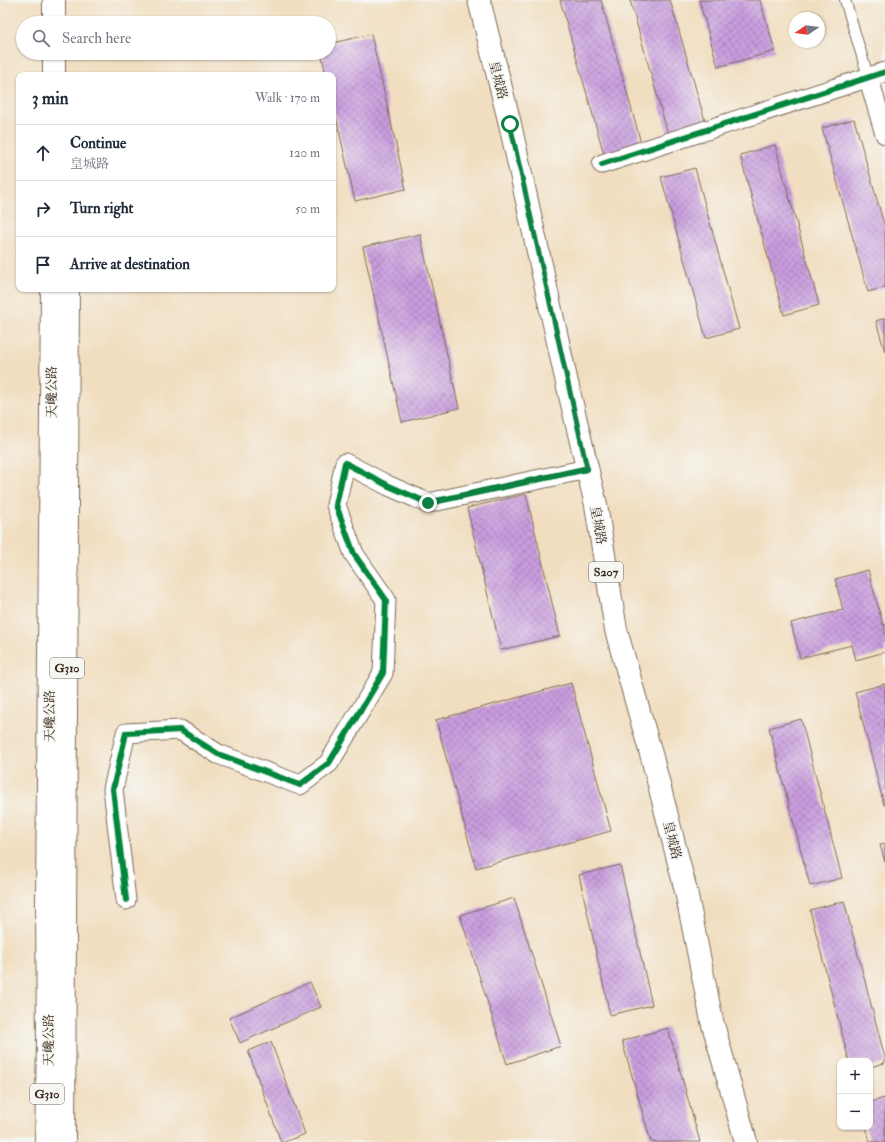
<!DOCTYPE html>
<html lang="en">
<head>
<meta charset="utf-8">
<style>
  :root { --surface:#fff; --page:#f2f2f3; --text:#1f2937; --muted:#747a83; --line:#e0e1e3 }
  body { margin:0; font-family:"IM FELL Double Pica","Noto Serif SC",serif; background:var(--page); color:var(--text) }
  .controls { position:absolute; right:12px; bottom:12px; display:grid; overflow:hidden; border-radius:8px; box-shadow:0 1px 3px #0004 }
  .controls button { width:36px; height:36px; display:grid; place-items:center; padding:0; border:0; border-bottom:1px solid var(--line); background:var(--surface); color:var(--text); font:20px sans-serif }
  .compass { position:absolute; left:789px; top:12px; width:36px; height:36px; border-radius:50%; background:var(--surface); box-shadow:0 1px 3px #0004; rotate:257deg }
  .stop { position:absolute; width:12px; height:12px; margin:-9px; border:3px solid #0b8043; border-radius:50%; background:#fff }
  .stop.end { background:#0b8043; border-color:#fff; box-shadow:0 1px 4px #0008 }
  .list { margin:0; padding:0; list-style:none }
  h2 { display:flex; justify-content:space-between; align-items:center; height:52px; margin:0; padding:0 16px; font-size:17px }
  h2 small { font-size:13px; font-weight:400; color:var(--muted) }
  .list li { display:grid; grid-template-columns:26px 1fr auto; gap:12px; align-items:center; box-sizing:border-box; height:56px; padding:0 16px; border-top:1px solid var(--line) }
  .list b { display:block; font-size:15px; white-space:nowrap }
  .list p { margin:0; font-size:13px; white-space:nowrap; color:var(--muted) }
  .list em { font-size:13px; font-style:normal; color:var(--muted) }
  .icon { flex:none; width:22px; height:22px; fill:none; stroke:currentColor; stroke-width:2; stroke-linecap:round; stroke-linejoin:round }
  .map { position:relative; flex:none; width:885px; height:1142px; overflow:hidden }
  .search { position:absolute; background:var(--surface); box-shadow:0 1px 3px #0004; left:16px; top:16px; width:320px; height:44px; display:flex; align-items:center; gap:10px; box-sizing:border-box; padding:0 14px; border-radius:22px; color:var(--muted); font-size:15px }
  .panel { position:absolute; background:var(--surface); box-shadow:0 1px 3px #0004; left:16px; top:72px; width:320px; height:220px; border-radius:8px }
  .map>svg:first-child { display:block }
</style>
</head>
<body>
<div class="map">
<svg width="885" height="1142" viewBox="0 0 885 1142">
  <defs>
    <pattern id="building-cross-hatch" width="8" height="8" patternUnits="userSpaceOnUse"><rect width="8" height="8" fill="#c99ddf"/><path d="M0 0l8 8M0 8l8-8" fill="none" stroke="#a480b4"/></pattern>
  </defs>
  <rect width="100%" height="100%" fill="#f6f6f2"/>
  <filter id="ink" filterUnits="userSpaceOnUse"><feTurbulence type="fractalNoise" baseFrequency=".025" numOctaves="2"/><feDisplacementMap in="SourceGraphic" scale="8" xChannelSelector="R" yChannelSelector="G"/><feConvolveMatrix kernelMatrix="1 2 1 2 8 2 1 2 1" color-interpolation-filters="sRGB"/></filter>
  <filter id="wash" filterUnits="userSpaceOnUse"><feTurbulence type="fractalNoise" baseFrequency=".012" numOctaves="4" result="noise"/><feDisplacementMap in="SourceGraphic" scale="16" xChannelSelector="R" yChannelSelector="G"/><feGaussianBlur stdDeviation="0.9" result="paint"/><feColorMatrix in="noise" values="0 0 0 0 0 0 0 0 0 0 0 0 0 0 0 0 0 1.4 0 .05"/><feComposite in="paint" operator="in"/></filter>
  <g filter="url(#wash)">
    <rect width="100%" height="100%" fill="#f1dec0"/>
    <g id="blocks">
      <g fill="url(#building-cross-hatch)">
        <polygon points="560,0 601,0 641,143 604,154"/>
        <polygon points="630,0 670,0 706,124 668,134"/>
        <polygon points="699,0 760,0 775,51 718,67"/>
        <polygon points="371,34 406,189 355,201 333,104 333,75 326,75 321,53 329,53 329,44"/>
        <polygon points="854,119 885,228 885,287 868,292 822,128"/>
        <polygon points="775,145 819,305 784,315 740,155"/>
        <polygon points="695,168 739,329 706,338 661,177"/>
        <polygon points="420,234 459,408 402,422 363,247"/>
        <polygon points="885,318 885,352 876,321"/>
        <polygon points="526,494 560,636 501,650 467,508"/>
        <polygon points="868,570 883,625 885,624 885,652 856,660 852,645 800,658 791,623 843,610 835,579"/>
        <polygon points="571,683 611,831 476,868 436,720"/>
        <polygon points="885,684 885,805 884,805 855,692"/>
        <polygon points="801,719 842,878 810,886 769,728"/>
        <polygon points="885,844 885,862 880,845"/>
        <polygon points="620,865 652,1005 610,1015 579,875"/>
        <polygon points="514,898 561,1046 507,1064 460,915"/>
        <polygon points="844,901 885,1058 885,1063 870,1067 870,1061 849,1061 810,910"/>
        <polygon points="310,982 321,1007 240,1043 229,1018"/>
        <polygon points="668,1028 700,1142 651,1142 622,1041"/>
        <polygon points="271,1042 305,1134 284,1142 281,1142 248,1051"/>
        <polygon points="885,1098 885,1142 870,1142 866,1127 870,1127 870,1102"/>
      </g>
    </g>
  </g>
  <g filter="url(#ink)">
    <use href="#blocks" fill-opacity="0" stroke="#7b6957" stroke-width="1"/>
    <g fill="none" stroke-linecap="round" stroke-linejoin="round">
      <defs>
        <polyline id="lane" points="845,0 868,76"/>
        <g id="street">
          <polyline points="868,76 885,134"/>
          <polyline points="602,164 885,72"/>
          <polyline points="126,900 113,789 126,733 180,730 218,754 300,785 329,763 383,673 386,600 354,554 336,505 345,463 389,486 428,503 587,469"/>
        </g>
        <polyline id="primary" points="479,0 510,124 567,383 596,505 616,630 653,761 686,891 712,1021 746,1142"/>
        <g id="highway">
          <polyline points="54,0 54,23"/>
          <polyline points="54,75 54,53"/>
          <polyline points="46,1142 48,1045 47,902 52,289"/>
          <polyline points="64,1142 68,289"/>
        </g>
      </defs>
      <use href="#lane" stroke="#7b6957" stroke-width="12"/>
      <use href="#street" stroke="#7b6957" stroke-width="21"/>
      <use href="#primary" stroke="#7b6957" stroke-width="24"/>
      <use href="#highway" stroke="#7b6957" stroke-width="24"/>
      <use href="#lane" stroke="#fff" stroke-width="10"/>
      <use href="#street" stroke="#fff" stroke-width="19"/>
      <use href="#primary" stroke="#fff" stroke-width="22"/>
      <use href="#highway" stroke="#fff" stroke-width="22"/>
      <defs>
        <g id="cycleway">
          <polyline points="602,164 885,72"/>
          <polyline points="126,900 113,789 126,733 180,730 218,754 300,785 329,763 383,673 386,600 354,554 336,505 345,463 389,486 428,503 587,469"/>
        </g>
      </defs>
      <use href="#cycleway" stroke="#f6f6f2" stroke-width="8"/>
      <use href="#cycleway" stroke="#00873e" stroke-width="6"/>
    </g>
  </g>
  <g fill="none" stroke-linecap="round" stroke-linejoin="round" filter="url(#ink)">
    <polyline stroke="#0b8043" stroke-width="5" points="428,503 587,468 510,124"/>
  </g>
  <g text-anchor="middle" stroke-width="3.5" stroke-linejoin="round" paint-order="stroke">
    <g fill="#f6f6f2" stroke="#73675e" stroke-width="1">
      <rect x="589" y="562" width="34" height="20" rx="3"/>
      <rect x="50" y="658" width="34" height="20" rx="3"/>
      <rect x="30" y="1084" width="34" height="20" rx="3"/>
    </g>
    <g font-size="12" font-weight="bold" fill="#3b2a1e">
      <text x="606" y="576">S207</text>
      <text x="67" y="672">G310</text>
      <text x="47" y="1098">G310</text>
    </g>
    <g font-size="13" fill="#3b2a1e" stroke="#f6f6f2">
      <text transform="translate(499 80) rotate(76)" y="5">皇城路</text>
      <text transform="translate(51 392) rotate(-90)" y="5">天巉公路</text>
      <text transform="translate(599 525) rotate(80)" y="5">皇城路</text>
      <text transform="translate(49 716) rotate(-90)" y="5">天巉公路</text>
      <text transform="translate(673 840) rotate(76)" y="5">皇城路</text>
      <text transform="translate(48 1040) rotate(-90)" y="5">天巉公路</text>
    </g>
  </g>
</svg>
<div class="controls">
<button>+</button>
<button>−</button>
</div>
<svg class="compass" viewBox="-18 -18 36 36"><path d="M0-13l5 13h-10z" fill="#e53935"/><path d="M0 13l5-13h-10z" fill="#747a83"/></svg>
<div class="stop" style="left:510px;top:124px"></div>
<div class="stop end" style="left:428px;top:503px"></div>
<div class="search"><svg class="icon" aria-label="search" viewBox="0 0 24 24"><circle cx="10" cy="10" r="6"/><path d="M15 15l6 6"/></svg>Search here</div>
<section class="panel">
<h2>3 min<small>Walk · 170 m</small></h2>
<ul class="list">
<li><svg class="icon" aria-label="ahead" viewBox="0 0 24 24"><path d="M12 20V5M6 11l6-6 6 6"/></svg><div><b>Continue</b><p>皇城路</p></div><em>120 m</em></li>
<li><svg class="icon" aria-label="right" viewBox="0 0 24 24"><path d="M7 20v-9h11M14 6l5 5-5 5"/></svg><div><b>Turn right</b></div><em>50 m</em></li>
<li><svg class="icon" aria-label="arrive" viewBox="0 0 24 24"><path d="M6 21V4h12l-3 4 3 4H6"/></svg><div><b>Arrive at destination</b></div></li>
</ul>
</section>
</div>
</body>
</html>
